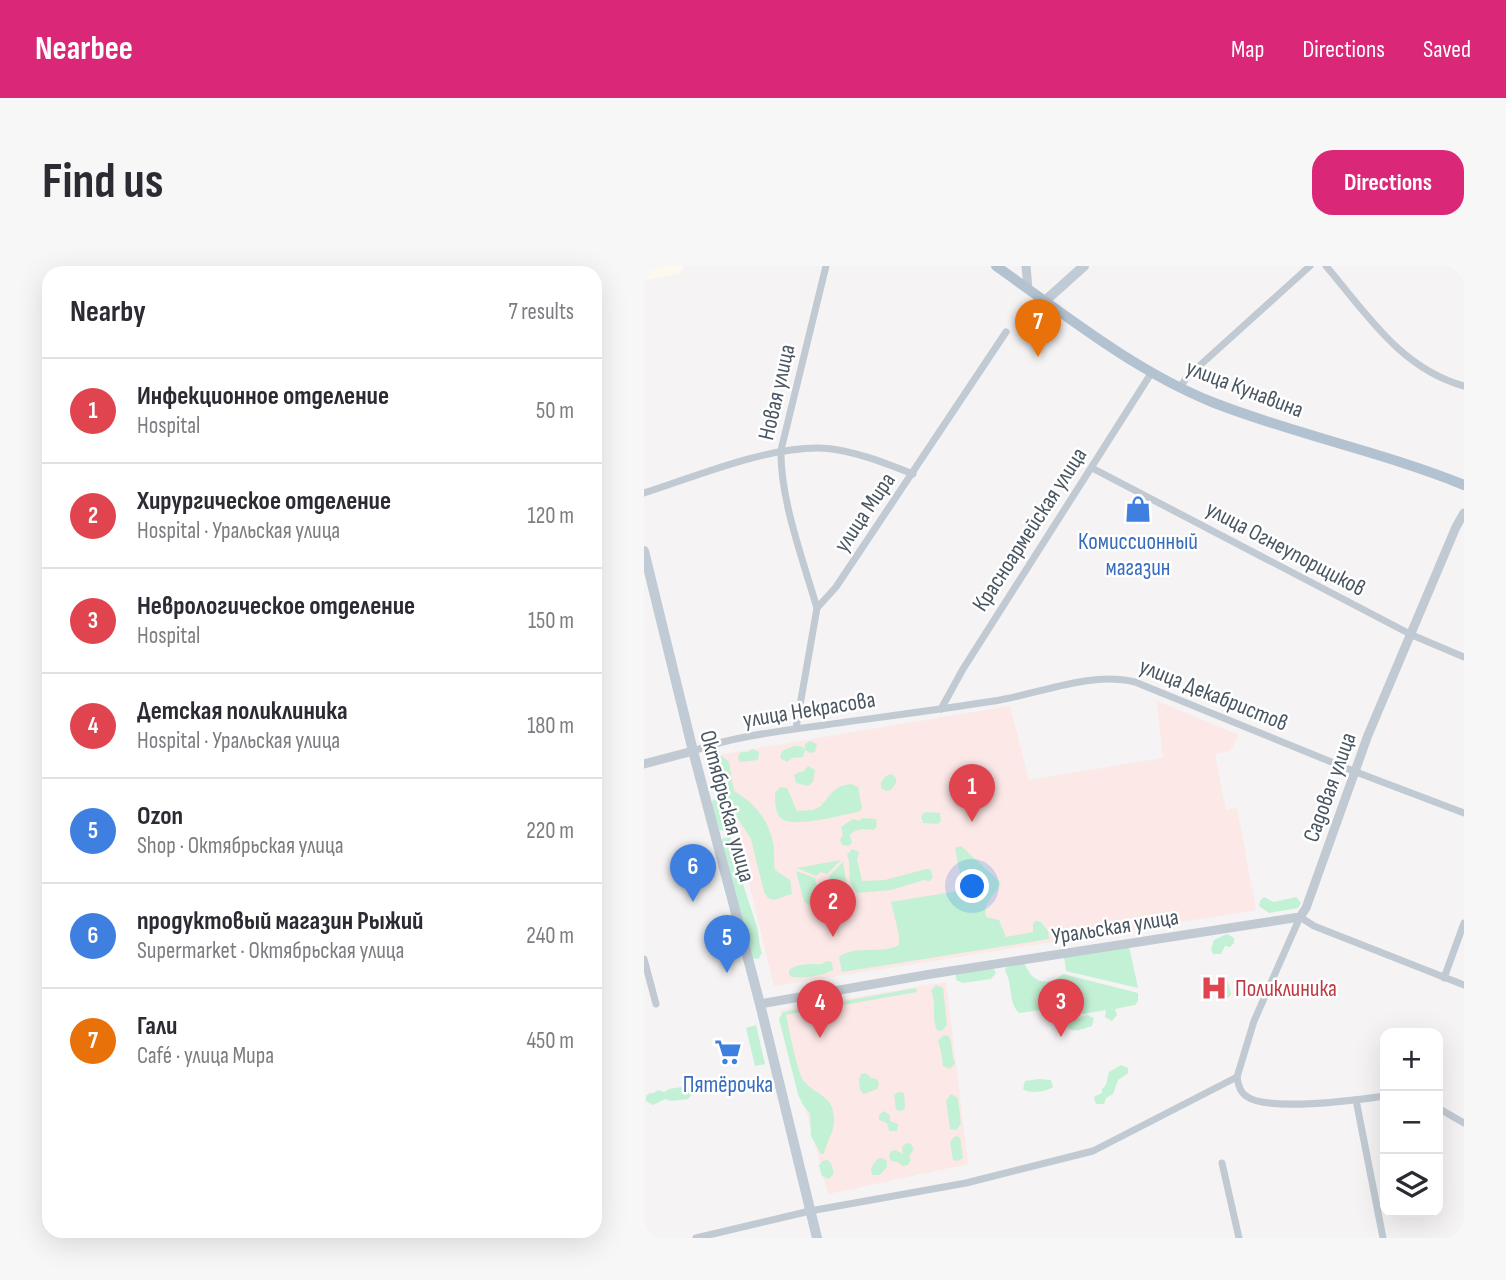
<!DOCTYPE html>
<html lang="en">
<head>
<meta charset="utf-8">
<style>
  :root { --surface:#fff; --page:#f7f7f7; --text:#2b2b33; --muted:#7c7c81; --line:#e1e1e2; --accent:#db2777 }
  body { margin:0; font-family:"Sofia Sans Condensed",sans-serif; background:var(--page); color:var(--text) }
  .controls { position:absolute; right:21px; bottom:21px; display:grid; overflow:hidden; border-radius:14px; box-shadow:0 7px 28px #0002 }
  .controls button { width:63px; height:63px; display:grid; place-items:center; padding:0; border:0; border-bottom:2px solid var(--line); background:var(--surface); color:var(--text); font:35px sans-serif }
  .you { position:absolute; left:329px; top:621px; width:24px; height:24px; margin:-18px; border:5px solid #fff; border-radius:50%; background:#1a73e8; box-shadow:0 0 0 10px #1a73e833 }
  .badge { display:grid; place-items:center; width:46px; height:46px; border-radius:50%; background:var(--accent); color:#fff; font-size:23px; font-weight:700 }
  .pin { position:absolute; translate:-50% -58px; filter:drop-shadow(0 2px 4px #0008) }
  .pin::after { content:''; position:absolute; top:37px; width:24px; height:21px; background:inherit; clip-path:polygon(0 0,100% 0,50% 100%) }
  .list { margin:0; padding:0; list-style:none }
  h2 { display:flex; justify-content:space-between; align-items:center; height:91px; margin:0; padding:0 28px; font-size:30px }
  h2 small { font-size:23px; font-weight:400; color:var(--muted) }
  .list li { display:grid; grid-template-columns:46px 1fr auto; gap:21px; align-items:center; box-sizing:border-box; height:105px; padding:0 28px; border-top:2px solid var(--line) }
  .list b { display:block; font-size:26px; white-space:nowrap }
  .list p { margin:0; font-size:23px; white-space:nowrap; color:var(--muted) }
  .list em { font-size:23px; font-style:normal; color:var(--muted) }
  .icon { flex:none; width:38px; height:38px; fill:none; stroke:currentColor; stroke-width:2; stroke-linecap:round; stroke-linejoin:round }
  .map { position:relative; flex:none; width:820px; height:972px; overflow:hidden; border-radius:21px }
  header { display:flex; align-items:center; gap:42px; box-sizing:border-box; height:98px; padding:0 35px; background:var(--accent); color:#fff }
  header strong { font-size:33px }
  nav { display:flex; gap:38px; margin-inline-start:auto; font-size:24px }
  .intro { display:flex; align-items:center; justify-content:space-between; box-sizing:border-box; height:168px; padding:0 42px }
  h1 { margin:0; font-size:49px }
  .button { padding:18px 32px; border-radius:21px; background:var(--accent); color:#fff; font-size:24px; font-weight:700 }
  main { display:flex; gap:42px; padding:0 42px }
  aside { flex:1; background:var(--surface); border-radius:21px; box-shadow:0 7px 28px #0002 }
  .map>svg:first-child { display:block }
</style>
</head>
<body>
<header>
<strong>Nearbee</strong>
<nav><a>Map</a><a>Directions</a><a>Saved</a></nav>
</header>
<div class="intro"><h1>Find us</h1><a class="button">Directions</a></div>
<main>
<aside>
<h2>Nearby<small>7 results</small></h2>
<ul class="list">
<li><span class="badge" style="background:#e0444e">1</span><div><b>Инфекционное отделение</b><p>Hospital</p></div><em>50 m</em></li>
<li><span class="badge" style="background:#e0444e">2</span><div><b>Хирургическое отделение</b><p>Hospital · Уральская улица</p></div><em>120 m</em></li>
<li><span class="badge" style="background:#e0444e">3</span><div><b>Неврологическое отделение</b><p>Hospital</p></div><em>150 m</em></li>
<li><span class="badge" style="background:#e0444e">4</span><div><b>Детская поликлиника</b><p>Hospital · Уральская улица</p></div><em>180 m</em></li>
<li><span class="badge" style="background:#3f7fe0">5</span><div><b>Ozon</b><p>Shop · Октябрьская улица</p></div><em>220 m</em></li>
<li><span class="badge" style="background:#3f7fe0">6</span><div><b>продуктовый магазин Рыжий</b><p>Supermarket · Октябрьская улица</p></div><em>240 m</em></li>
<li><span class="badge" style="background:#e8710a">7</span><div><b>Гали</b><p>Café · улица Мира</p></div><em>450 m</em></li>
</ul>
</aside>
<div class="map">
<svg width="820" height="972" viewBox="0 0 820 972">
  <rect width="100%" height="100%" fill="#f5f3f3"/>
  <polygon fill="#fdf9ef" points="0,0 39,0 37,7 0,15"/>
  <g fill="#fce8e6">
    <polygon points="513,435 595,469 586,485 571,488 582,544 593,542 612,644 130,720 74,489 366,440 385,514 519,492"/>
    <polygon points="302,716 324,898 184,928 136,744"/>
  </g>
  <g fill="#c3f1d5">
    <path d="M166 475 173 478 171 486 166 487 161 484 159 491 148 492 143 496 136 492 138 485C146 482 153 476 161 483V478Z"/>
    <polygon points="108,483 115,486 114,494 96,496 94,491 97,486 104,486"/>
    <path d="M78 490 85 496 90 525C111 538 123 551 129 576 131 585 129 595 131 604L146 614 148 628 130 634 124 632 120 626 107 573 67 511 64 498 68 491Z"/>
    <polygon points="164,500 171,504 169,516 164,520 152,517 150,509 155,506 159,506"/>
    <polygon points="247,508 252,512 252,517 247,524 242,525 237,522 237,516 242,510"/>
    <path d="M207 518 214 521 218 543 214 546C197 549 151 562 138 553 131 548 131 535 131 527L136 521 143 522 153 545 169 544 177 540C187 528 190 520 207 518Z"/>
    <polygon points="320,524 330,526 332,531 330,536 318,536 313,533 313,527"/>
    <path d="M71 533 78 536C79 545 86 552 85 562L81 565 75 564 67 536Z"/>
    <polygon points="281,546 296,547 297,555 293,558 279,557 277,550"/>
    <path d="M219 552 232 553 233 561 229 564C221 563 212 562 206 569L208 577 204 580 198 579 196 574 199 569 197 561 209 553 215 555Z"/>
    <path d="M85 571C95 580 91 594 95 606 101 624 107 643 113 661 115 670 115 679 118 687L114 693 108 692 106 687 80 583 77 580 79 572Z"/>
    <path d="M317 580 357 617C351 629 338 637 342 651L355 654 362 671 389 666V658L391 655 397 656 404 665 405 673 198 706 195 691C212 678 237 689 255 679V669L247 636 314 625 318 619 311 582Z"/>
    <path d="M208 583 215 586 213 593 218 615 241 614 282 603 287 604 289 612 285 615 280 614 247 624 214 627C200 616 209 601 203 589Z"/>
    <polygon points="197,594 183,608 177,606 172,610 153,602"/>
    <polygon points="199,596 204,628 198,632 184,635 182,621 186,616 185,610"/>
    <polygon points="152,605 171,612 172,618 178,622 181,635 166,639 160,636"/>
    <path d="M620 631 630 636 652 631 657 637 654 642C644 644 635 645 625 647L615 640 616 635Z"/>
    <polygon points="583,668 590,672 590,677 586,681 581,680 577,688 569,688 567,683 570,674"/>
    <polygon points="485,680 494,722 422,705 420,690"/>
    <path d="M182 695 188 696 189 704C181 709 153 715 145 709V704C153 697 168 698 178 698Z"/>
    <path d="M376 697 381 698C388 717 403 721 419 708L494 727V735L491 739 471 743 473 749 468 755 461 751 462 744 439 748 433 739 375 747C364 737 369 717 361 705L363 700Z"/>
    <polygon points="349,702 352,707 347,713 319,717 312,714 312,708"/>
    <polygon points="578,714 584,716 587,729 583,732 577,731 574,718"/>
    <path d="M292 719 299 722 303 759 298 765 293 764C287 751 293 738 287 725Z"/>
    <path d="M272 722 273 726 142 749C145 763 153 805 159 814 170 829 189 828 190 852 191 866 182 875 180 888H177L167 870 166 848 159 839 154 828 135 753 139 746Z"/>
    <path d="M443 749 450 752 448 760C440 762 430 768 423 761L425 753H433Z"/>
    <polygon points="112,759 121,798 111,800 102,762"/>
    <path d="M299 769 305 770C309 778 307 789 311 797L306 803 299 800C298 792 297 783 294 775Z"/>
    <polygon points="477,799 484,802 484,807 474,814 469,828 462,832 460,838 452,838 450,831 458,827 458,823 462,819 465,806"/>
    <polygon points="222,807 227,812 233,813 235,818 233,823 220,828 216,824 215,813 217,808"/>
    <path d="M395 813 407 814 409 821C402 826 385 828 379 823L381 815Z"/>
    <polygon points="44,820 49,827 44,833 27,835 21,833 9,839 2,835 2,830 6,827 10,827 14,824 20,826 25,823"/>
    <polygon points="254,826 260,827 261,842 257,845 252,844 250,829"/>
    <polygon points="307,828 314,832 317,858 312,864 306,863 302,835"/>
    <polygon points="239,845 246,849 246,855 254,858 253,865 245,865 243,857 235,854 235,849"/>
    <polygon points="311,870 316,871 319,892 314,895 309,894 306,876"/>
    <polygon points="262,877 267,878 270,883 265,890 267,894 264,899 259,900 254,896 247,895 245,890 247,885 252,884 259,888 258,881"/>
    <polygon points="238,892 243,895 243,901 236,909 228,909 227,902 233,893"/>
    <polygon points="183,894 187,897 190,907 185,913 178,910 175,900 178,895"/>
  </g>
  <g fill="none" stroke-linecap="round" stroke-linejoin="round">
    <g stroke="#c1cad2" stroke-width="7">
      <path d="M682 0C722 47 757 103 820 120"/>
      <polyline points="536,121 543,111 666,0"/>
      <polyline points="448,202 768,369 820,391"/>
      <path d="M0 227C53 210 122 181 176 182 206 183 241 197 269 208"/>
      <path d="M173 342C159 294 136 233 137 184L182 0"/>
      <polyline points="297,443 319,403 508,106"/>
      <polyline points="152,462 173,342 192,321 362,66"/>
      <path d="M49 485C91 470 137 465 180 459 237 451 293 444 350 435 396 428 445 405 491 416L712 506 820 547"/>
      <polyline points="0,693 12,738"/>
      <polyline points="800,712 820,657"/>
      <path d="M741 830C713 834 623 846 602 830 596 826 594 819 593 811L610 755 656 651 670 660 820 719"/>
      <polyline points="712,834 739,972"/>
      <polyline points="794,842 820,857"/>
      <polyline points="578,897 595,972"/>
      <polyline points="52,972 166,945 322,917 449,885 593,811"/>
    </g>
    <g stroke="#c1cad2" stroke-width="9">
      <polyline points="382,0 384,23"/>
      <polyline points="0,498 49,485"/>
      <polyline points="116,738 287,708 656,651 662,642 724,469 812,261 820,247"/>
    </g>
    <g stroke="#c1cbd6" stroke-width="10">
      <polyline points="401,35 440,0"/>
      <polyline points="0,285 49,485 116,738 173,972"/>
    </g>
    <path stroke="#b3c2d1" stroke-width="10" d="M352 0C420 48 489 104 568 136 649 168 739 186 820 219"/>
  </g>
  <defs>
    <symbol id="shop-bare" viewBox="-9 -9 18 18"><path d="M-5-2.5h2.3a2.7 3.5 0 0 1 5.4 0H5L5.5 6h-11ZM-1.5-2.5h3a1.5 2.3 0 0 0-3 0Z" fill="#3f7fe0" stroke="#fff" stroke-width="2.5" paint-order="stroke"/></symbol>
    <symbol id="hospital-bare" viewBox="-9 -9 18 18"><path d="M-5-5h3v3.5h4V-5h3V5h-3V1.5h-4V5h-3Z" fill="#e0444e" stroke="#fff" stroke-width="2.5" paint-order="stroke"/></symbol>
    <symbol id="supermarket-bare" viewBox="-9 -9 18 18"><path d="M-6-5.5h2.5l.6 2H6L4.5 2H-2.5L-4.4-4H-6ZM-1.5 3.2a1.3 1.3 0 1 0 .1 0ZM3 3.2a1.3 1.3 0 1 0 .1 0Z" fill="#3f7fe0" stroke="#fff" stroke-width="2.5" paint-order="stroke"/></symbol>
  </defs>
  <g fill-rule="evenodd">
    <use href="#shop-bare" x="475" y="224" width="38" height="38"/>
    <use href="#hospital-bare" x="551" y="703" width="38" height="38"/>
    <use href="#supermarket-bare" x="65" y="767" width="38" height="38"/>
  </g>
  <g text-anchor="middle" stroke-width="5" stroke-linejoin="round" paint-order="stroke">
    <g font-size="23" fill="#4a5661" stroke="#fff">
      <text transform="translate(601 122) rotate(21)" y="8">улица Кунавина</text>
      <text transform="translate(132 126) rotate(-77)" y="8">Новая улица</text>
      <text transform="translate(220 246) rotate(-56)" y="8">улица Мира</text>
      <text transform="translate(385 263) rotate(-57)" y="8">Красноармейская улица</text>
      <text transform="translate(642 282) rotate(28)" y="8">улица Огнеупорщиков</text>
      <text transform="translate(570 428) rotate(22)" y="8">улица Декабристов</text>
      <text transform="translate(165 443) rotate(-9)" y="8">улица Некрасова</text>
      <text transform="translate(685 521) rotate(-70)" y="8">Садовая улица</text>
      <text transform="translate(84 540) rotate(75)" y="8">Октябрьская улица</text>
      <text transform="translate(471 660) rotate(-9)" y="8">Уральская улица</text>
    </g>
    <g font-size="23" fill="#366cbe" stroke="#fff">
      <text x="494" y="283">Комиссионный<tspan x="494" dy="26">магазин</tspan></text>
      <text x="84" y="826">Пятёрочка</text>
    </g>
    <g font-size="23" fill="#be3a42" stroke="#fff" text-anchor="start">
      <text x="591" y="730">Поликлиника</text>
    </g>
  </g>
</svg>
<div class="controls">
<button>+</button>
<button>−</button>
<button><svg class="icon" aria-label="layers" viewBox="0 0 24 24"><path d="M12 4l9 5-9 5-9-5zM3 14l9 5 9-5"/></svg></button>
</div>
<div class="you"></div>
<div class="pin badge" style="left:328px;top:556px;background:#e0444e">1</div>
<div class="pin badge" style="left:189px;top:671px;background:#e0444e">2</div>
<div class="pin badge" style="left:417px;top:771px;background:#e0444e">3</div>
<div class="pin badge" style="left:176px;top:772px;background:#e0444e">4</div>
<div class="pin badge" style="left:83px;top:707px;background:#3f7fe0">5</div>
<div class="pin badge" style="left:49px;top:636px;background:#3f7fe0">6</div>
<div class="pin badge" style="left:394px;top:91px;background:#e8710a">7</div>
</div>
</main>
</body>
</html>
